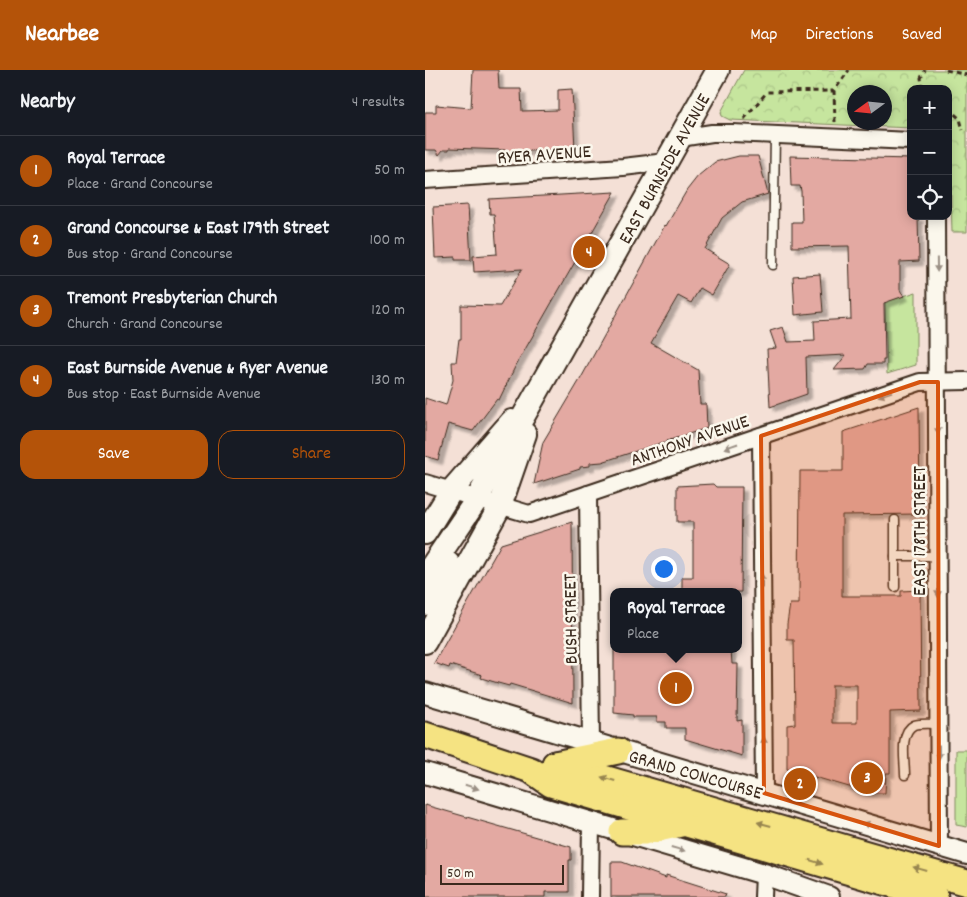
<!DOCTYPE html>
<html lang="en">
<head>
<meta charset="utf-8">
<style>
  :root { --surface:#171b24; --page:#242831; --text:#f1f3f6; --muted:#9ea1a6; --line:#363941; --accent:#b45309 }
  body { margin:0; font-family:Dekko,sans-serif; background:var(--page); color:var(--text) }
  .controls { position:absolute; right:15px; top:15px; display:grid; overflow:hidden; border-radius:10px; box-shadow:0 2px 12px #0003 }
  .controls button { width:45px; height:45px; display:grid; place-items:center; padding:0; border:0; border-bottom:1px solid var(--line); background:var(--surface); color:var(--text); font:25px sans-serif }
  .compass { position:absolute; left:422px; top:15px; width:45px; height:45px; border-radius:50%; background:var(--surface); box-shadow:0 2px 12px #0003; rotate:255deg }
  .scale { position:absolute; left:15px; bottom:12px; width:124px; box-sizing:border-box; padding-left:5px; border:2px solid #3b2a1e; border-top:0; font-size:14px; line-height:18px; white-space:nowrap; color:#3b2a1e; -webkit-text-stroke:4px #fbf7ec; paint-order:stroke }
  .you { position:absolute; left:238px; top:498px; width:18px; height:18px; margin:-12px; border:4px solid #fff; border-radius:50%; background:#1a73e8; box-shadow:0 0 0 8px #1a73e833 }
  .badge { display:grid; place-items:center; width:32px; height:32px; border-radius:50%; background:var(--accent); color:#fff; font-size:16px; font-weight:700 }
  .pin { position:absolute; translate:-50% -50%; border:2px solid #fff; box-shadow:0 1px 5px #0006 }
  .popup { position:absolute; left:185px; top:518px; width:132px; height:65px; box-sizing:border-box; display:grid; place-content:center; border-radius:10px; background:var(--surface); filter:drop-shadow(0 1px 4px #0005); font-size:16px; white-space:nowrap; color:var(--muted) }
  .popup b { font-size:19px; color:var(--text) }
  .popup::after { content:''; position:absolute; left:50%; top:100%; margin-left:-10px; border:10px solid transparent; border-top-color:var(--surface) }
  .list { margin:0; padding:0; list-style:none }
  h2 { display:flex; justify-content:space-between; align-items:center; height:65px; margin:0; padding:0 20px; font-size:21px }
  h2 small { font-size:16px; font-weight:400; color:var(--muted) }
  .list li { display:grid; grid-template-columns:32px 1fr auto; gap:15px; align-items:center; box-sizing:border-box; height:70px; padding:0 20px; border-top:1px solid var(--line) }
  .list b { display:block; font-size:19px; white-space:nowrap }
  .list p { margin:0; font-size:16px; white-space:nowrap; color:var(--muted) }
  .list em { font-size:16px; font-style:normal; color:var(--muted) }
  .actions { display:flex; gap:10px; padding:15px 20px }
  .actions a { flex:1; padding:11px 0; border:1px solid var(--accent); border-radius:15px; text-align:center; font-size:18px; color:var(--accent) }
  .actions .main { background:var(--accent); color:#fff }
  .icon { flex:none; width:28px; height:28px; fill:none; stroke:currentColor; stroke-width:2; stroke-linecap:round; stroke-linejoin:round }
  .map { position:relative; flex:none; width:542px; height:827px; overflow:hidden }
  header { display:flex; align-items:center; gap:30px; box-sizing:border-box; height:70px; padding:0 25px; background:var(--accent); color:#fff }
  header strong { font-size:24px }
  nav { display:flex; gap:28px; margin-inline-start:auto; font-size:18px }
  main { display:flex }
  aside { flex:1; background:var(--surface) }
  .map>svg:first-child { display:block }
</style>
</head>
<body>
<header>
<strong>Nearbee</strong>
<nav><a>Map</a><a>Directions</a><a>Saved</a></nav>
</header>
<main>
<aside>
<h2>Nearby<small>4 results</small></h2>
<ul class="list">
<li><span class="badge">1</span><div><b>Royal Terrace</b><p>Place · Grand Concourse</p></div><em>50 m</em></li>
<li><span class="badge">2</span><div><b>Grand Concourse &amp; East 179th Street</b><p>Bus stop · Grand Concourse</p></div><em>100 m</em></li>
<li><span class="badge">3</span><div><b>Tremont Presbyterian Church</b><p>Church · Grand Concourse</p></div><em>120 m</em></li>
<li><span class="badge">4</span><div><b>East Burnside Avenue &amp; Ryer Avenue</b><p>Bus stop · East Burnside Avenue</p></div><em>130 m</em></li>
</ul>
<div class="actions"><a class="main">Save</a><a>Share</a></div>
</aside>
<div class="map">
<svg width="542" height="827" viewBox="0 0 542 827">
  <defs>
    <pattern id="park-crowns" width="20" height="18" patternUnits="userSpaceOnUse" patternTransform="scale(1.25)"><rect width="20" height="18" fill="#c6e59e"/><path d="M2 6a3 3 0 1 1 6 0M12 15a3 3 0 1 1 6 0" fill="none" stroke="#abc588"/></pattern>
    <filter id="shadow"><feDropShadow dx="4.5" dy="4.5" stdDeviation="1" flood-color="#0004"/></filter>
  </defs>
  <rect width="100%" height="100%" fill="#f4e0d6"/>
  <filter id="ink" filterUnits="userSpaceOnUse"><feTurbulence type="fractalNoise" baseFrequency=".02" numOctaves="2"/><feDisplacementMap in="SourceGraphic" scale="10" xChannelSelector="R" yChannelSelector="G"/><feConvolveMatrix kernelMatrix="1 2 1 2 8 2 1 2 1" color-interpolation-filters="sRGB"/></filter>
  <g filter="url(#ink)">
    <g fill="#c6e59e" stroke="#80885e">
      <polygon points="491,222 491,295 462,304 460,232"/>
      <polygon points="531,680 542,680 542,757 531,755"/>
    </g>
    <path fill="url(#park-crowns)" stroke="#80885e" fill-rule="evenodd" d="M319 0H542V162H527L523 19H486V58L305 50 297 46 296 42ZM430 22H460V52H430Z"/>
    <g fill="#e3a9a2" stroke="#3b2a1e" fill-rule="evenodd" filter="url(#shadow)">
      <polygon points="48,0 73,0 74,19 96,19 97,41 133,40 133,20 147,19 150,79 80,82 80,80 24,78 24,80 18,80 14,85 11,80 0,80 0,42 11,42 11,35 46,38"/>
      <polygon points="314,86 333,86 343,124 317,132 297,148 280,179 305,194 287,225 275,218 266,233 253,226 226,273 273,300 275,334 281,334 282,358 177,392 165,393 165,396 155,397 155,399 109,414 118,372 156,308 240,155 241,156 262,120 273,106 290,92"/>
      <polygon points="365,86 486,89 486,147 493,147 494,191 475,192 475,220 479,226 459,233 460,290 458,290 458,294 443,294 440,299 409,300 421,285 381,287 382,324 345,337 342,279 351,278 345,261 358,257 363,272 390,271 389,251 426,249 424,176 367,177 367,152 377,152 376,121 375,116 366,116"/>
      <polygon points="190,122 90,297 74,330 72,329 48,361 23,354 13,390 0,386 0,328 21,335 28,310 27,292 31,292 34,269 36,269 36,235 75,236 97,199 49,202 48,186 72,184 69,144 65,144 64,129"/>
      <polygon points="43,135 46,190 30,190 30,187 10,188 8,137"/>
      <polygon points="395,204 398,242 370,245 368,206"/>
      <path d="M494 337 495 444 417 445V526H476V521L495 520 496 641 465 642V703H461L460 723H445L362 699V655L370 654 369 570H362V554L365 534H374L375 401H418V362ZM407 615H432V653H407Z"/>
      <polygon points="288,414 291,417 317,417 316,522 257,522 257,507 268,507 268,452 252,452 252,416"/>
      <polygon points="147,452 148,633 85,614 84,616 73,613 56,608 57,605 25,595 24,598 9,593 76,474"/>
      <polygon points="189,579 306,579 307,594 313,594 312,651 317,650 317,686 260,669 260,658 241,658 241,652 232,652 232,647 208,647 208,645 189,643"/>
      <polygon points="0,735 146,777 146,790 144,790 144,822 120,822 120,827 0,827"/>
      <polygon points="186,792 197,792 241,808 241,805 301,824 300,827 186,827"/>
    </g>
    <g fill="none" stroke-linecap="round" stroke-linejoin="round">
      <defs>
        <g id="service">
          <polyline points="348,195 350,65"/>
          <polyline points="470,486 513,486"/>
          <polyline points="470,517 470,450"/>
          <path d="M480 705C480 691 474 662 489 655 496 653 507 654 514 654"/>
        </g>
        <g id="minor">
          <polyline points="255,68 287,63 307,63 486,71"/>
          <polyline points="0,110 198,97 241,92"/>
          <polyline points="511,146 514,776"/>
          <polyline points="336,366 339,723"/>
          <polyline points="0,413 104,444 495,312 542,311"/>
          <polyline points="163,424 166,673"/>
          <polyline points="165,827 166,753"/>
          <polyline points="338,827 339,804"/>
        </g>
        <g id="tertiary">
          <polyline points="0,623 542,784"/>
          <polyline points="0,703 339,804 404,827"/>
        </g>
        <g id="secondary">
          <polyline points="0,463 26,421 87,351"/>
          <polyline points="0,506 52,429 293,0"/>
          <polyline points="0,534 23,493"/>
          <polyline points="0,572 75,436 100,364"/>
        </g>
        <g id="primary">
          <polyline points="0,665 106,700 126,714 510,827"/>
          <polyline points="130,694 542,813"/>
          <polyline points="130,694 193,681"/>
          <polyline points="197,762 219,762 256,754"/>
        </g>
      </defs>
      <use href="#service" stroke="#3b2a1e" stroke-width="11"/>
      <use href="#minor" stroke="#3b2a1e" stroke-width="20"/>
      <use href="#tertiary" stroke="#3b2a1e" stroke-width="24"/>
      <use href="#secondary" stroke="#3b2a1e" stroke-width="26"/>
      <use href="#primary" stroke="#3b2a1e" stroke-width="29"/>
      <g stroke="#3b2a1e" stroke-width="3" stroke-dasharray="5 4" stroke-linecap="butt">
        <polyline points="521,0 542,5"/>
        <polyline points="498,19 496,8 500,0"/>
        <polyline points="523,38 535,49 538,60"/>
        <polyline points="319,49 342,22 409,21"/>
        <polyline points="410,52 409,21 424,0"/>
      </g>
      <use href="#service" stroke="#fbf7ec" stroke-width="8"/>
      <use href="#minor" stroke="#fbf7ec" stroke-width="16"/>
      <use href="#tertiary" stroke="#fbf7ec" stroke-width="20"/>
      <use href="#secondary" stroke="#fbf7ec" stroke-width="22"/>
      <use href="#primary" stroke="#f5e382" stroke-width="25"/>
    </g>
    <defs><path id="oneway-solid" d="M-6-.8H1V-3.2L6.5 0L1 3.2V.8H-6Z" transform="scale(1.25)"/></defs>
    <g fill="#9b9085">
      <use href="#oneway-solid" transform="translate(512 195) rotate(89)"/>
      <use href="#oneway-solid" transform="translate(460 324) rotate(161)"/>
      <use href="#oneway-solid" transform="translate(513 357) rotate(90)"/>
      <use href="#oneway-solid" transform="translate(306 376) rotate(161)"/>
      <use href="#oneway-solid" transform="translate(337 511) rotate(-90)"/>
      <use href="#oneway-solid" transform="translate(513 520) rotate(90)"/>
      <use href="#oneway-solid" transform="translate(339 674) rotate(-90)"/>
      <use href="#oneway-solid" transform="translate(514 682) rotate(90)"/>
      <use href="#oneway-solid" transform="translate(47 717) rotate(17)"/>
      <use href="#oneway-solid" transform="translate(445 755) rotate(-163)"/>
      <use href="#oneway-solid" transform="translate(253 779) rotate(16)"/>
    </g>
    <g fill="#988650">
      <use href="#oneway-solid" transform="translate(183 709) rotate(-164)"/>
      <use href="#oneway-solid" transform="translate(339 754) rotate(-165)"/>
      <use href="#oneway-solid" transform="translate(391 792) rotate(17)"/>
      <use href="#oneway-solid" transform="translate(495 799) rotate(-164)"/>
    </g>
  </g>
  <path fill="#d7540e" fill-opacity="0.2" stroke="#d7540e" stroke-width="4" stroke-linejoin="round" d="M495 312H513L514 776 339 723 336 366Z"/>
  <g text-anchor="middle" stroke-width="5" stroke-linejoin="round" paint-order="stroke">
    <g font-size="19" fill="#3b2a1e" stroke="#fbf7ec">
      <text transform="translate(119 83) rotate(-4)" y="7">RYER AVENUE</text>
      <text transform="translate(238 98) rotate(-61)" y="7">EAST BURNSIDE AVENUE</text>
      <text transform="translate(264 369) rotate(-19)" y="7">ANTHONY AVENUE</text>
      <text transform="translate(493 461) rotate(-90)" y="7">EAST 178TH STREET</text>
      <text transform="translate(144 549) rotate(-91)" y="7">BUSH STREET</text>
      <text transform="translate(271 703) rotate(16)" y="7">GRAND CONCOURSE</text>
    </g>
  </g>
</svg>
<div class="controls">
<button>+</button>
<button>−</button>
<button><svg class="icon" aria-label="locate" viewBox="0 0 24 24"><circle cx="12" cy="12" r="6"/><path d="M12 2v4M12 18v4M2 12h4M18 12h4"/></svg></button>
</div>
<svg class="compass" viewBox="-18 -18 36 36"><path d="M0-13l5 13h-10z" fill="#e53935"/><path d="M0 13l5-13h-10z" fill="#9ea1a6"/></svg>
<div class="scale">50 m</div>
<div class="you"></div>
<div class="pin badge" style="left:251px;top:618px">1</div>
<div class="popup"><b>Royal Terrace</b>Place</div>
<div class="pin badge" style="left:375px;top:714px">2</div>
<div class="pin badge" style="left:442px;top:708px">3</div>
<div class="pin badge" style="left:164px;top:182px">4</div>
</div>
</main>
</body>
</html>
